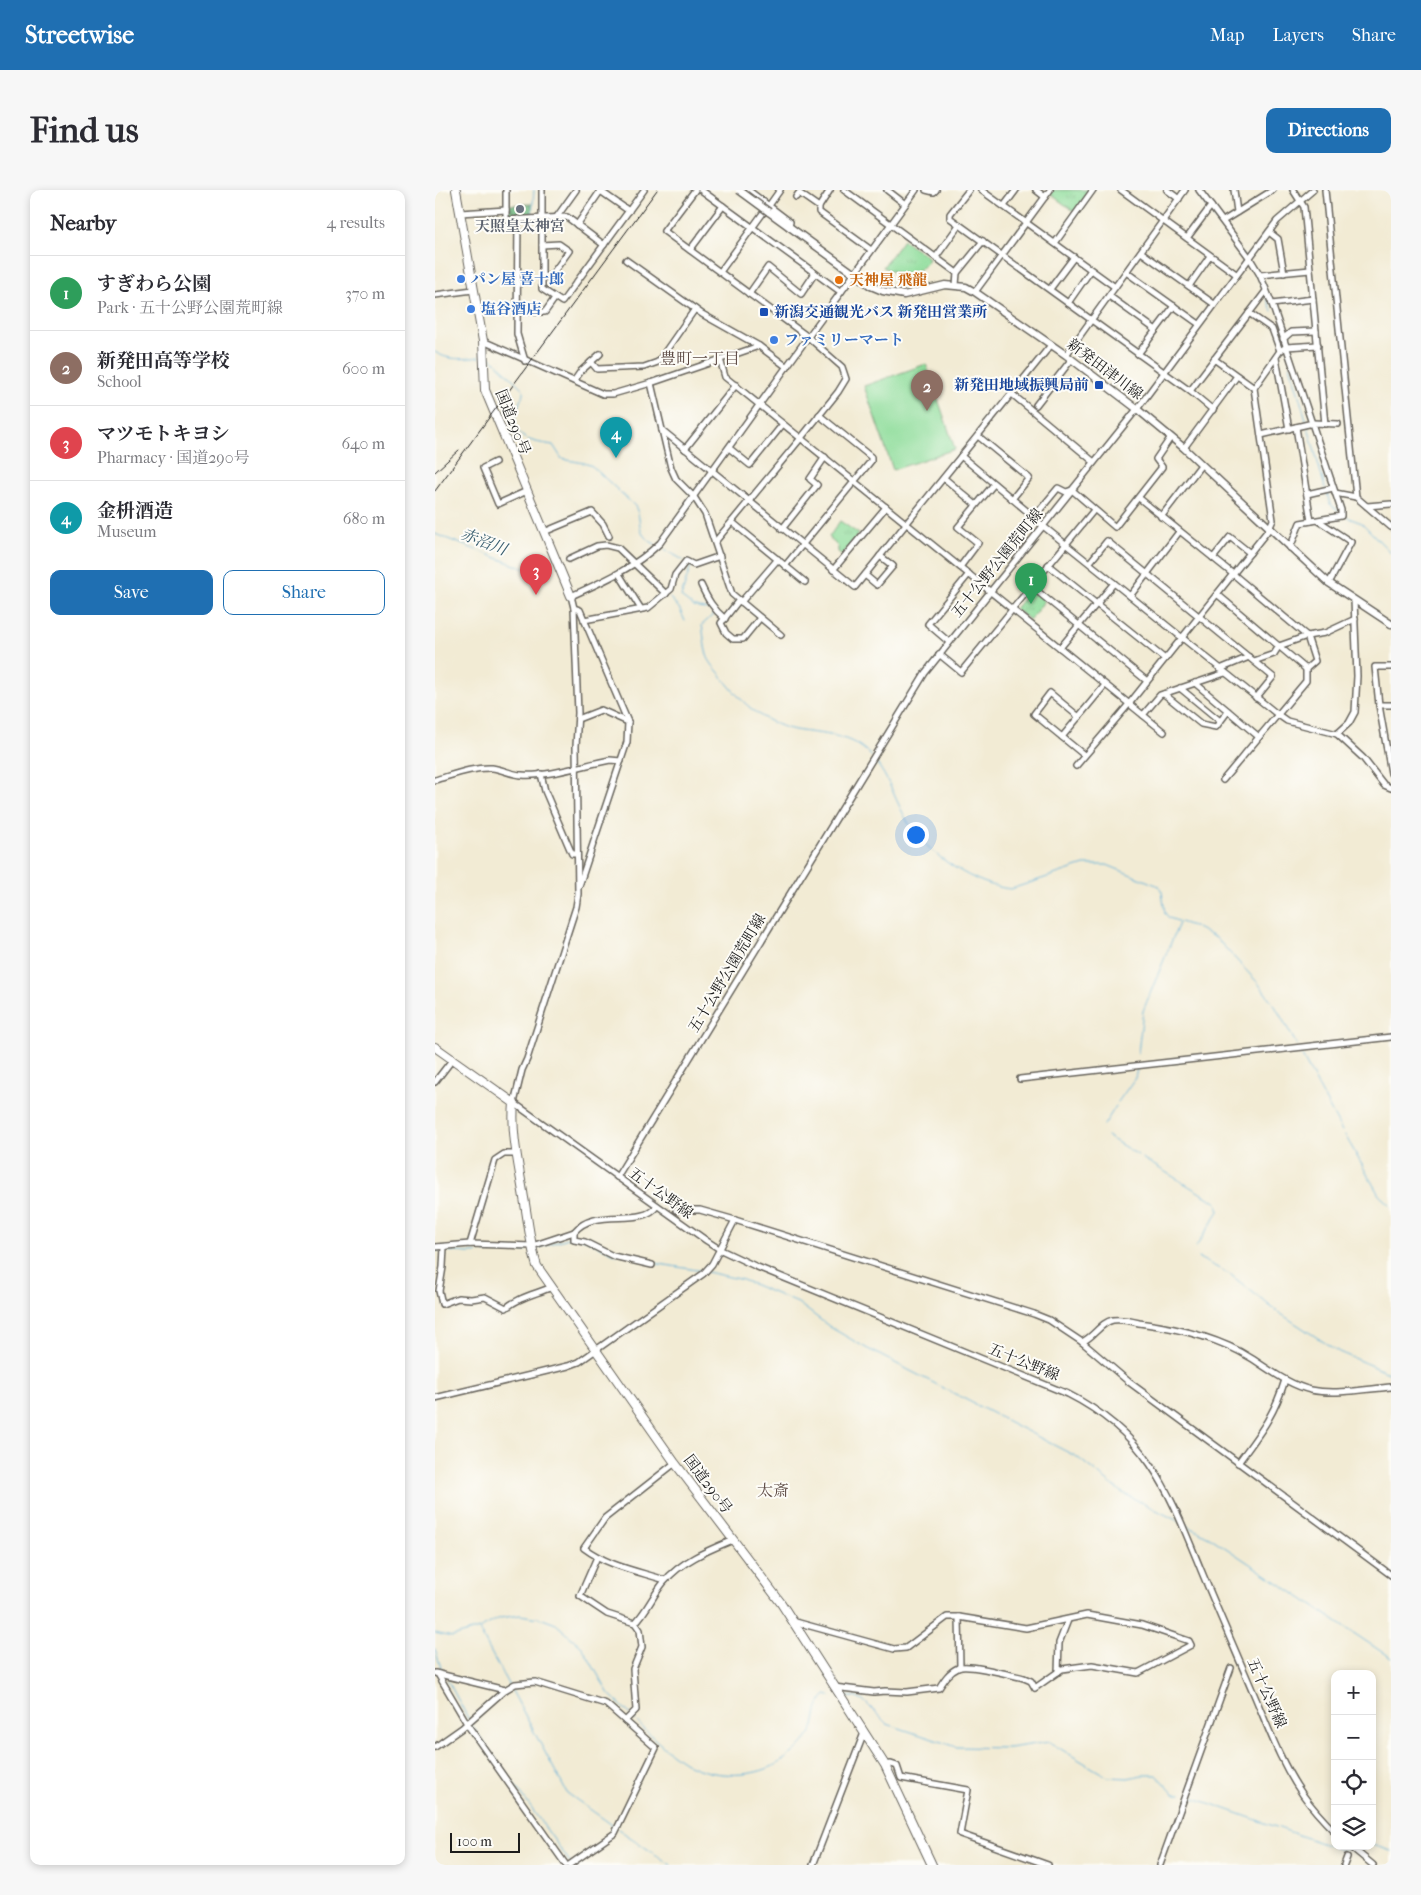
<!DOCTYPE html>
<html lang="en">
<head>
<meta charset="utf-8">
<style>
  :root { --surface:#fff; --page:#f7f7f7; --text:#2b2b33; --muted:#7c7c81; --line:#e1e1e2; --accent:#1f6fb2 }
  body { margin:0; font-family:"IM FELL French Canon","Noto Serif JP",serif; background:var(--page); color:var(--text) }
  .controls { position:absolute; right:15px; bottom:15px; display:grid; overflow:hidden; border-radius:10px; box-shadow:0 2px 8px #0003 }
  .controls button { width:45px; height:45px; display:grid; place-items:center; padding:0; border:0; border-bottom:1px solid var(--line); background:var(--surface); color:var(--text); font:25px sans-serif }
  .scale { position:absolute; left:15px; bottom:12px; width:70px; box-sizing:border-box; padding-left:5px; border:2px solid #1c1c1c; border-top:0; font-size:14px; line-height:18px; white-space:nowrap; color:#1c1c1c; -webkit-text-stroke:4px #fdfcf7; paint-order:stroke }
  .you { position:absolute; left:480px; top:644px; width:18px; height:18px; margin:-12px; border:4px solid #fff; border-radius:50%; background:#1a73e8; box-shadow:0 0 0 8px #1a73e833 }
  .badge { display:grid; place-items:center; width:32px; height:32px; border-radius:50%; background:var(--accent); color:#fff; font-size:16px; font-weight:700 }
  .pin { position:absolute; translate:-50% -41px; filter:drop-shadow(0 1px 2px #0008) }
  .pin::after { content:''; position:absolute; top:26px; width:18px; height:15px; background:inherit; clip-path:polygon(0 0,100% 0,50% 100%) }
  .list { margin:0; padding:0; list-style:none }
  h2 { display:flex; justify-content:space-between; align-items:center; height:65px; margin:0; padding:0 20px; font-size:21px }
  h2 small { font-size:16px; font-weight:400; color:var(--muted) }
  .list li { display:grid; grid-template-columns:32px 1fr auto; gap:15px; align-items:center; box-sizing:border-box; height:75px; padding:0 20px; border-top:1px solid var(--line) }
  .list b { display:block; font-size:19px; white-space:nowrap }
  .list p { margin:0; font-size:16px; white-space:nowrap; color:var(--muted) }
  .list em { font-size:16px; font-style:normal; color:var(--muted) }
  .actions { display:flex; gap:10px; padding:15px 20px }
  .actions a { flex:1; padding:11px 0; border:1px solid var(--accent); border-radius:10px; text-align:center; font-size:18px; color:var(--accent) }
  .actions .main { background:var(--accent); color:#fff }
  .icon { flex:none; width:28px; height:28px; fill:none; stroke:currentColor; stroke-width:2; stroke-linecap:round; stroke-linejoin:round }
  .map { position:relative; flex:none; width:956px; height:1675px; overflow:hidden; border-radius:10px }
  header { display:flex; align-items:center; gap:30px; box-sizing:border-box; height:70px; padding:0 25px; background:var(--accent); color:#fff }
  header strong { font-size:24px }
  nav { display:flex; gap:28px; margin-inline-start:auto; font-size:18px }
  .intro { display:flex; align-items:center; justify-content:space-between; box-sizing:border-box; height:120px; padding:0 30px }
  h1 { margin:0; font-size:35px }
  .button { padding:12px 22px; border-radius:10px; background:var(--accent); color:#fff; font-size:18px; font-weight:700 }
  main { display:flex; gap:30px; padding:0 30px }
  aside { flex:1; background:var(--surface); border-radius:10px; box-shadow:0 2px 8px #0003 }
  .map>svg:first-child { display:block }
</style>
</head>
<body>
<header>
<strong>Streetwise</strong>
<nav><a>Map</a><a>Layers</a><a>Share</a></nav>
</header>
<div class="intro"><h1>Find us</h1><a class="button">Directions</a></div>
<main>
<aside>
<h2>Nearby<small>4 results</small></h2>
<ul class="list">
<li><span class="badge" style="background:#2e9e5b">1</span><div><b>すぎわら公園</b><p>Park · 五十公野公園荒町線</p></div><em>370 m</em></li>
<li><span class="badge" style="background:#8d6e63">2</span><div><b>新発田高等学校</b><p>School</p></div><em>600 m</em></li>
<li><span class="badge" style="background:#e0444e">3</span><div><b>マツモトキヨシ</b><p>Pharmacy · 国道290号</p></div><em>640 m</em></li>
<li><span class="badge" style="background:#0f9aa8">4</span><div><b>金枡酒造</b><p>Museum</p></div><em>680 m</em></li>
</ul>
<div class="actions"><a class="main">Save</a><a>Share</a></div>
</aside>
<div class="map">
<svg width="956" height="1675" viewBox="0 0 956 1675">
  <defs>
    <pattern id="grass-tufts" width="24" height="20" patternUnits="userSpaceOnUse" patternTransform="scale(1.25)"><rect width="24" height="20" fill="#8fdd9b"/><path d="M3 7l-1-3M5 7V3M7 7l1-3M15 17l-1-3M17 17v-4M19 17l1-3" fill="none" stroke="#7bbd85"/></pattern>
    <pattern id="forest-firs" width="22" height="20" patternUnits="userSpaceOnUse" patternTransform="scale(1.25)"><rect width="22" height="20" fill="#73bc83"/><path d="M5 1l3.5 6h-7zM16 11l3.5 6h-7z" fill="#5e986a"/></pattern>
  </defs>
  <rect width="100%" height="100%" fill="#fdfcf7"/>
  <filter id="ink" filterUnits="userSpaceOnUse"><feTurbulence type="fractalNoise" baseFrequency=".02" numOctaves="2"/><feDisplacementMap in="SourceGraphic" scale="10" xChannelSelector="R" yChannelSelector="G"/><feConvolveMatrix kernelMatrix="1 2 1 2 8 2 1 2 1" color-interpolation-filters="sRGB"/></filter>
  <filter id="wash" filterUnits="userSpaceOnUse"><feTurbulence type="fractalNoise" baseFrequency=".0096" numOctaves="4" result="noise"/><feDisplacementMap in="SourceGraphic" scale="20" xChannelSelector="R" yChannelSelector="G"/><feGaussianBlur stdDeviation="1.12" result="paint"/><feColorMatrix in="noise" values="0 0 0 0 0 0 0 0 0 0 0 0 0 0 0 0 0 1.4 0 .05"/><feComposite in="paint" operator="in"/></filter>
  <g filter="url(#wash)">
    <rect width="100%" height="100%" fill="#f2ebd4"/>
    <g fill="url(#grass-tufts)" stroke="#567c5c">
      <polygon points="618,0 655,0 640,22 615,4"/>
      <path d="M468 50 492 66 494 69C482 87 466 87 448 77Z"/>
      <polygon points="405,331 424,344 407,365 403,362 403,357 394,347"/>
      <polygon points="596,399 610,410 595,430 580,419"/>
    </g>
    <polygon fill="url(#forest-firs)" stroke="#486c50" points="97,14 98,27 73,28 73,15"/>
    <polygon fill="#8fdd9b" stroke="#567c5c" points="491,174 520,259 458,280 429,196"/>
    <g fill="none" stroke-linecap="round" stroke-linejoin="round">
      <g stroke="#5caed7" stroke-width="1">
        <polyline points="759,0 772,19"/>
        <polyline points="775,22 803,61 812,69"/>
        <polyline points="56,26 70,26"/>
        <polyline points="74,26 97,26 99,0"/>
        <polyline points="817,77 826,93"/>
        <polyline points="831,106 837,121"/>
        <path d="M0 162C13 171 29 169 44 167"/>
        <path d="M53 167H55L88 199C89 205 86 208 84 214 72 247 91 251 118 255L127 269 149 273 157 276 200 316C209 333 198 343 220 354"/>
        <polyline points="855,175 872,233"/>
        <polyline points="873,237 890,298"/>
        <polyline points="892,302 895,314 904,321"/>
        <polyline points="907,323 916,329 927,333 956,363"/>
        <polyline points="0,344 93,380 105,380 119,376"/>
        <polyline points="224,356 248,370"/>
        <path d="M256 375 246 407 259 417 275 420 279 424 267 435C269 445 269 456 272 465 274 472 281 479 285 484 305 511 326 533 360 540 388 545 417 543 437 567"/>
        <polyline points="235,408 244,418 250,431"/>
        <path d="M439 570C455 589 461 613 474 634 493 665 541 696 576 699L649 675H672L724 696 727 702 730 723 734 728 760 737 781 748 823 793 840 816 862 855"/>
        <polyline points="864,860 907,941"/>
        <polyline points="703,863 708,821 744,733"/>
        <polyline points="683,912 700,888 702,879"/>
        <polyline points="669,935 681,916"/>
        <polyline points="910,945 944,1005 956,1016"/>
        <polyline points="672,946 703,965"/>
        <polyline points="707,968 782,1013 784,1021 761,1057"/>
        <polyline points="140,1047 150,1049 182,1065"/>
        <polyline points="102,1058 136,1047"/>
        <polyline points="0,1060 6,1061"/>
        <polyline points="13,1061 33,1063 92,1061"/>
        <polyline points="764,1068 796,1085 840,1120 904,1162 956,1184"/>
        <polyline points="218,1073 268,1081"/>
        <polyline points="272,1082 308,1090 363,1113 395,1137 431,1158 642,1267 686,1302 743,1331"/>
        <polyline points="749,1334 776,1348 956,1468"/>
        <polyline points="44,1440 74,1496"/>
        <polyline points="0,1443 17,1447 44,1439 65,1428 85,1425 105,1428 121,1434 147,1457 174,1504 195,1524"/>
        <polyline points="0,1459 7,1481"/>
        <polyline points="13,1491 34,1530"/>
        <polyline points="76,1499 132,1603 180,1637"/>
        <polyline points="410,1506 422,1508 430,1512 452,1534 522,1557 574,1558 614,1552 673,1587 693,1588 707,1585 721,1585 739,1604 746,1604"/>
        <path d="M197 1527C213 1543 230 1560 249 1572 271 1586 307 1588 331 1579 343 1575 358 1564 366 1555 370 1551 377 1542 379 1536 382 1524 381 1514 391 1505L395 1506"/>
        <polyline points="35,1533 135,1672"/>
        <polyline points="754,1606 906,1660 916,1659"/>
        <polyline points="183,1639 236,1675"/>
        <polyline points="937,1655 956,1661"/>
      </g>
    </g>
  </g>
  <g filter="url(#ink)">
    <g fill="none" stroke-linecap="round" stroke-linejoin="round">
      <defs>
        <g id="minor">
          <polyline points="71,0 71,30 132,27 169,55"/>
          <polyline points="107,0 107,99 127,112 209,0"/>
          <polyline points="164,0 194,21"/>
          <polyline points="260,0 229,41 373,147 407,177 411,189 403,202 366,248 280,352"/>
          <polyline points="266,0 406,102"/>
          <polyline points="313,0 355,32 354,37"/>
          <polyline points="395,0 384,17 384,22 436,60"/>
          <polyline points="409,0 522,83"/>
          <polyline points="452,0 470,14"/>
          <path d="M481 0 373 147 225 353C199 378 169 391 136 406L139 418 143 523 141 556 143 704 141 717 92 869 87 880 79 913 272 1051 286 1060 320 1076 633 1204C714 1245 734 1302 766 1380 783 1421 801 1462 818 1502 833 1537 846 1574 868 1605 877 1618 888 1630 900 1642"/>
          <polyline points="491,0 499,2 501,0"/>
          <polyline points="534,0 515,24 515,28 755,201 831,101"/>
          <polyline points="546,0 680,97"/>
          <polyline points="601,0 610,7"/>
          <polyline points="686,0 801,84"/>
          <polyline points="732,0 744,9"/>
          <polyline points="764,0 814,67 825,85 837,114 906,320 906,326 865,333 855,358"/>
          <polyline points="799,0 802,22"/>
          <polyline points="858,0 869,17 890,234"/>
          <polyline points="890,0 921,307"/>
          <polyline points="361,7 364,3 384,17"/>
          <polyline points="569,16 581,0"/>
          <polyline points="333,17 345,0"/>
          <polyline points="25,23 71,20"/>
          <polyline points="121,28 141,0"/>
          <polyline points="83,29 82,144 90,171"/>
          <polyline points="788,31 838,0"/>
          <polyline points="142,35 166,0"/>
          <polyline points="834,42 843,49 849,83"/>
          <polyline points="752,48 776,16"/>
          <polyline points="620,53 658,0"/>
          <polyline points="107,55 124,54 134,61 115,87 107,86"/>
          <polyline points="255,60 288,16"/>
          <polyline points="706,62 779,114"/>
          <polyline points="501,67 524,35"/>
          <polyline points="191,70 267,124 324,156"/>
          <polyline points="285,82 328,23"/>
          <polyline points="691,82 764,134"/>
          <polyline points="825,85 875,80"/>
          <polyline points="521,95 522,83 548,51"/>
          <polyline points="754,96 775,66"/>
          <polyline points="615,99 639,67"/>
          <polyline points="540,102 615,0"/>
          <polyline points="314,104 333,77 366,104 380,83"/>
          <polyline points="0,105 38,100"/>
          <polyline points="674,106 721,140"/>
          <polyline points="633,113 656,80"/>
          <polyline points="837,114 878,109"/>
          <polyline points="83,122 110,122 120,108"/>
          <polyline points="814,123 837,139 845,161"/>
          <polyline points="848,149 856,142 881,141"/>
          <polyline points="48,151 168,204 178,204 216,193 324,156 352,177"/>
          <polyline points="703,164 739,116"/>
          <polyline points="631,165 750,0"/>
          <polyline points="841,168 854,239"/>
          <polyline points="285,169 290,187 729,542"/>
          <polyline points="779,169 819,198"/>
          <polyline points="156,172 162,179 209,177 223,172 260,119"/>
          <polyline points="139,191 146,181 165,164"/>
          <polyline points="216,193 236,278 241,289 259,307 270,324 297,404 346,445"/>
          <polyline points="755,201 778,220"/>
          <polyline points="577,204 659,272"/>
          <polyline points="601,215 636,170"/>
          <polyline points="861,237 876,331"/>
          <polyline points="227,240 420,397 616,155"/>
          <polyline points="826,245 878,233 903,234"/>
          <polyline points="543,246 594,288 577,309"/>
          <polyline points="294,258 315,275 348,234"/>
          <polyline points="749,258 802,186"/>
          <polyline points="250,259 301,195"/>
          <polyline points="526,266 599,327 608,336 842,524 852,531 902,544 928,568 949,595 956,598"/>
          <polyline points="60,272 48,278 63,314 92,301"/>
          <polyline points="509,288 541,315"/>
          <polyline points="900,303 921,307 956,337"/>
          <polyline points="872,304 898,298"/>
          <polyline points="704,308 798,384 872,446 880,471 871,479 871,491 788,590"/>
          <polyline points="932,316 956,314"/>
          <polyline points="599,327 623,298 631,302 637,300 680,337 727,277 721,269 736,247"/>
          <polyline points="726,327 766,275"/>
          <polyline points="884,331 916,352 894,393"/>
          <polyline points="297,332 370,392"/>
          <polyline points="347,339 382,295 375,289 390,267"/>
          <polyline points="109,342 157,322 168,334 174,346"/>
          <polyline points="778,368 795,347 815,363"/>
          <polyline points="134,369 162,356 171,355 183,358 231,404"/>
          <polyline points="655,372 672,351 838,487 821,508"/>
          <polyline points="613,375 730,469"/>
          <polyline points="350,376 436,271 436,267 384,225"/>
          <polyline points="525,377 543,353 523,337 559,294"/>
          <polyline points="398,380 451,317"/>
          <polyline points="184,384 206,419"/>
          <polyline points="430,385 442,395 458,376 445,366"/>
          <path d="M266 395C272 408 278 419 290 429"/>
          <polyline points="596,396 712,491"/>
          <polyline points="782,404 871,479"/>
          <polyline points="695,406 744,342"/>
          <polyline points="304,410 286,433 291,443 298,449 308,449 325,428"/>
          <polyline points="306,412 343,369"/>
          <polyline points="139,418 145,420 193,532 192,552 144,696"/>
          <polyline points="149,430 213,418 236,399 240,385 251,371 259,375 285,366"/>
          <polyline points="514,452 493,434 534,384"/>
          <polyline points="625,458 679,393"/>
          <polyline points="504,464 526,482 659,320"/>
          <polyline points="819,471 839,464 844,456 872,446 890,443 920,429"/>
          <polyline points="956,477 940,477 944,515 956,583"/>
          <polyline points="785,479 814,467"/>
          <polyline points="760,493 824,547"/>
          <polyline points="745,498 785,531"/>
          <polyline points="729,504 766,534 781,537 793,521"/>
          <polyline points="944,515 956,515"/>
          <polyline points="708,525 725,505 790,483"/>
          <polyline points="644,527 615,503 599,524 649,565"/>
          <polyline points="143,529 166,520 193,532"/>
          <polyline points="902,544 914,533 920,522 922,486 919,410"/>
          <polyline points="627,547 670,495"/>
          <polyline points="641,576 694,514 834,339 838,330 819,198 845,161 851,157 883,155"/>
          <polyline points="106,584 110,601 137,664 142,664"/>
          <path d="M0 590C18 585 38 577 57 578 67 579 77 585 87 585 114 587 148 575 175 570L186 571"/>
          <polyline points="585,889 956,847"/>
          <polyline points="0,892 17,870"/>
          <polyline points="182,987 490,483 702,219 842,31 878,0"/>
          <polyline points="241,1020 265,1020 300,1030 599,1124 614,1130 647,1152 694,1192 956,1385"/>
          <polyline points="139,1042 139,1050 150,1052 178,1066 217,1075"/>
          <polyline points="35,1054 60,970 69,964 82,964"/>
          <path d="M0 1057 35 1054 97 1056 139 1042C160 1016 206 1038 222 1016"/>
          <path d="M9 1057 8 1077 4 1101 7 1114 23 1108 36 1109 50 1107 71 1118C84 1107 101 1104 117 1097"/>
          <path d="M647 1152C659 1147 666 1132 678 1130 686 1129 696 1131 704 1133 742 1138 783 1147 816 1168 835 1180 854 1195 876 1200 900 1205 932 1199 956 1197"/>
          <polyline points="0,1208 133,1176 144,1172 268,1084 277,1074 300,1030"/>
          <path d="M803 1273C825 1243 839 1226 850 1190"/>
          <polyline points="162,1367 145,1406 172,1424 200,1433 205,1440 207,1457 198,1479 201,1520 190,1531"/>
          <path d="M230 1390C202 1381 173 1376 149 1358L170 1328 240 1273"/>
          <polyline points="524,1427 525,1477"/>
          <path d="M357 1431 459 1459 471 1458 512 1427H524L591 1438 652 1425 707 1435 754 1451 756 1455 703 1483 657 1475 627 1479 600 1498 596 1491 589 1488C576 1485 532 1473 523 1478 514 1482 509 1490 504 1498L472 1502 450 1501 439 1502 399 1497"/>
          <path d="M200 1433C212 1421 218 1405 229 1392 246 1371 274 1360 298 1350"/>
          <polyline points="623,1482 624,1453 633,1430"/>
          <polyline points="0,1483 70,1500"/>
          <polyline points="3,1484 34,1537 131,1675"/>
          <polyline points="0,1557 27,1538 70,1500 80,1494 100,1492 171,1514 221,1558 180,1643 134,1675"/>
          <polyline points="450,1575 456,1574 462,1576 466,1588 533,1600 525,1644 613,1675"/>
          <polyline points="915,1656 938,1675"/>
          <polyline points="378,1675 429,1543"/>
          <polyline points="725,1675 796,1478"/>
          <polyline points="909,1675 912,1667"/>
        </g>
        <polyline id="major" points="334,22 436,96 448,101 469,105 510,95 531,97 540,102 631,165 702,219 749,258 894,393 956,434"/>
        <g id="highway">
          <polyline points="21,0 48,151 50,200 136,406"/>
          <path d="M0 857 79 913C76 945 84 976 89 1008 93 1030 95 1054 102 1076L240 1273 346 1413 450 1575 497 1675"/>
        </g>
      </defs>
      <use href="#minor" stroke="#67645c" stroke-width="8"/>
      <use href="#major" stroke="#67645c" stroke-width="9"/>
      <use href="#highway" stroke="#67645c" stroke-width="10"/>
      <use href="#minor" stroke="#fff" stroke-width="5"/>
      <use href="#major" stroke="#fff" stroke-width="6"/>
      <use href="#highway" stroke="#fff" stroke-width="8"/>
      <g stroke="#1c1c1c" stroke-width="1">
        <polyline points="0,282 24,260"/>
        <polyline points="0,301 222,0"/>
      </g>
      <defs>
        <polyline id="major-bridge" points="304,0 334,22"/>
      </defs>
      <use href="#major-bridge" stroke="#67645c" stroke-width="9" stroke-linecap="butt"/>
      <use href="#major-bridge" stroke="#fff" stroke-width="6"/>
    </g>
  </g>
  <circle fill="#6b7280" stroke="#fdfcf7" stroke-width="2" cx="85" cy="19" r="5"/>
  <g fill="#3f7fe0" stroke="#fdfcf7" stroke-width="2">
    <circle cx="26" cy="89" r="5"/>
    <circle cx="36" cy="119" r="5"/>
    <circle cx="339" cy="150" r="5"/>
  </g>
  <circle fill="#e8710a" stroke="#fdfcf7" stroke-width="2" cx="404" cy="90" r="5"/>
  <g fill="#1a4fb4" stroke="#fdfcf7" stroke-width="2">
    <rect x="324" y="117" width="10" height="10" rx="2.5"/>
    <rect x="659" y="190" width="10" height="10" rx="2.5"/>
  </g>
  <g text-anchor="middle" stroke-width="4" stroke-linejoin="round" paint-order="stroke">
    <g font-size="15" font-weight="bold" fill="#5b616d" stroke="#fdfcf7">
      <text x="85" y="41">天照皇太神宮</text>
    </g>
    <g font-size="15" font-weight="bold" fill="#366cbe" stroke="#fdfcf7" text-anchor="start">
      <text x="36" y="94">パン屋 喜十郎</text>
      <text x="46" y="124">塩谷酒店</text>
      <text x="349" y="155">ファミリーマート</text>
    </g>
    <g font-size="15" font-weight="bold" fill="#c56008" stroke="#fdfcf7" text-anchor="start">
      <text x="414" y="95">天神屋 飛龍</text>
    </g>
    <g font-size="15" font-weight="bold" fill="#164399" stroke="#fdfcf7" text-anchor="start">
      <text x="339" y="127">新潟交通観光バス 新発田営業所</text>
      <text x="654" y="200" text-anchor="end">新発田地域振興局前</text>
    </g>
    <g font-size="15" fill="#1c1c1c" stroke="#fdfcf7">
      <text transform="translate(670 179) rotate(37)" y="5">新発田津川線</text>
      <text transform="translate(78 232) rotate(68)" y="5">国道290号</text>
      <text transform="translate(562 373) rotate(-51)" y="5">五十公野公園荒町線</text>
      <text transform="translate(292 783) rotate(-59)" y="5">五十公野公園荒町線</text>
      <text transform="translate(226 1003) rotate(36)" y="5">五十公野線</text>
      <text transform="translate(589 1172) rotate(22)" y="5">五十公野線</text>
      <text transform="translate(273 1294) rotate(53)" y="5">国道290号</text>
      <text transform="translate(832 1503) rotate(66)" y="5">五十公野線</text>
    </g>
    <g font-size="16" fill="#5d4a44" stroke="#fdfcf7">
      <text x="265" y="174">豊町一丁目</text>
      <text x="338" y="1306">太斎</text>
    </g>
    <g font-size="16" font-style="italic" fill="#395e70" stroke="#fdfcf7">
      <text transform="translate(49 351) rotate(21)" y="6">赤沼川</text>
    </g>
  </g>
</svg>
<div class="controls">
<button>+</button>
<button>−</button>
<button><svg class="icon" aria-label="locate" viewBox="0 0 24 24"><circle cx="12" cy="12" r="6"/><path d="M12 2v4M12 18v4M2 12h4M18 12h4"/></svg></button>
<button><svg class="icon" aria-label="layers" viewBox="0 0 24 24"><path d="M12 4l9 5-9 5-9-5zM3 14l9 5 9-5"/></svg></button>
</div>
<div class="scale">100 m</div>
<div class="you"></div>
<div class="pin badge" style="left:596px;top:414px;background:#2e9e5b">1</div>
<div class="pin badge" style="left:492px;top:221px;background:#8d6e63">2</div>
<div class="pin badge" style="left:101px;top:405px;background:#e0444e">3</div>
<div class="pin badge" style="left:181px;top:268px;background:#0f9aa8">4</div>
</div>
</main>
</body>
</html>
